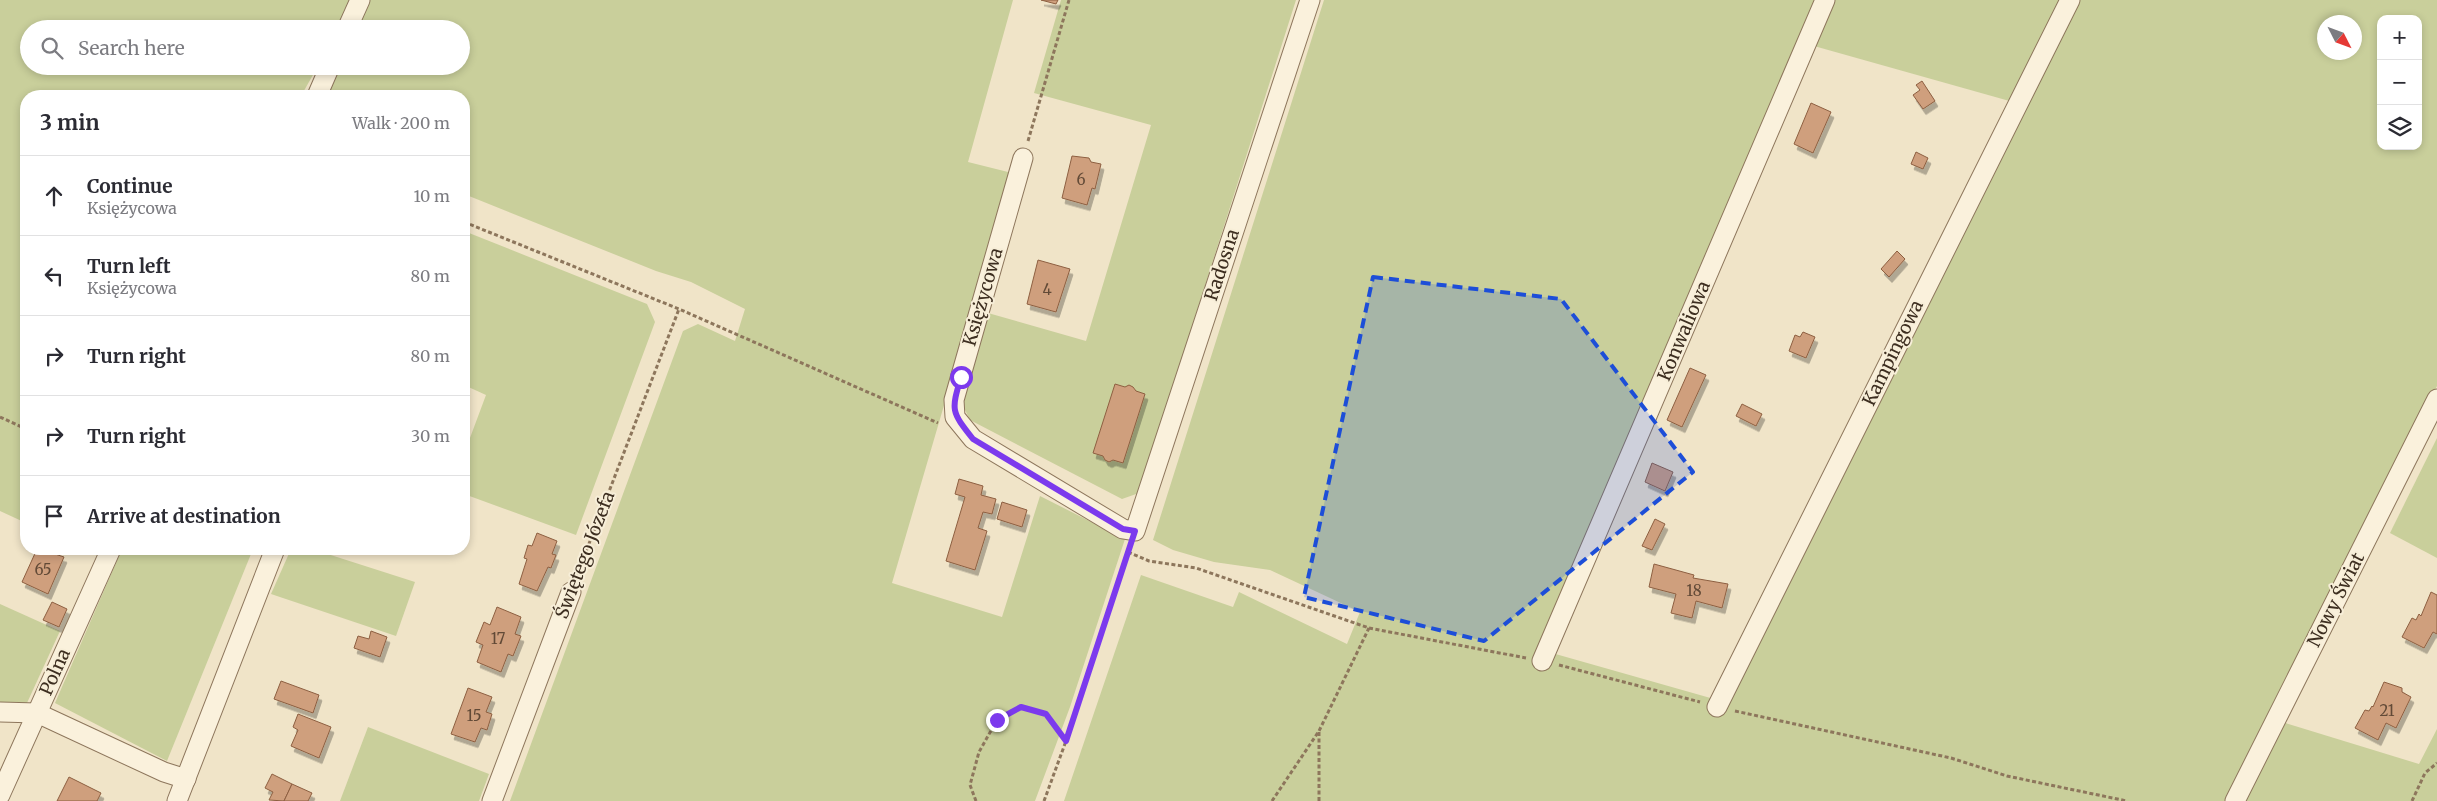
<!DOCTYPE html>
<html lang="en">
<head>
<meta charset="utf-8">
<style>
  :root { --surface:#fff; --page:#f2f2f3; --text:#2b2b33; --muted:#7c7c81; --line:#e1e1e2 }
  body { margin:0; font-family:Merriweather,serif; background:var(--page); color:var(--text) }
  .controls { position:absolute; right:15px; top:15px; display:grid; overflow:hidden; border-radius:10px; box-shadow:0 2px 8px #0003 }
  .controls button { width:45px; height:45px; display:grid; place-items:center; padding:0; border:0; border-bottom:1px solid var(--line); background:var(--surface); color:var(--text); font:25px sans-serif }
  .compass { position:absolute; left:2317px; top:15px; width:45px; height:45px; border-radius:50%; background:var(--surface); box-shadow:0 2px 8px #0003; rotate:132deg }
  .stop { position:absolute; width:15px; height:15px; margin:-11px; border:4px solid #7c3aed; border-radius:50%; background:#fff }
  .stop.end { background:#7c3aed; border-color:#fff; box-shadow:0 1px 5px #0008 }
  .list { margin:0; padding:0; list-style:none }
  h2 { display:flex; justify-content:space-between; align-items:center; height:65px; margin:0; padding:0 20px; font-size:21px }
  h2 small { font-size:16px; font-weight:400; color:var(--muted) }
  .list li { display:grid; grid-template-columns:32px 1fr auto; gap:15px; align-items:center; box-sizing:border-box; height:80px; padding:0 20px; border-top:1px solid var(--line) }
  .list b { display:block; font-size:19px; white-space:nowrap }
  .list p { margin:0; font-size:16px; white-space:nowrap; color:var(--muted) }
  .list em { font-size:16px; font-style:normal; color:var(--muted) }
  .icon { flex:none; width:28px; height:28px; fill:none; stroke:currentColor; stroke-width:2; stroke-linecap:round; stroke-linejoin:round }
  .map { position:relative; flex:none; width:2437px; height:801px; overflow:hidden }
  .search { position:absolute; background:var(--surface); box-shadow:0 2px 8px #0003; left:20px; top:20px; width:450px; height:55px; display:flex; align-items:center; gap:12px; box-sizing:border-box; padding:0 18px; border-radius:28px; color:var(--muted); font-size:19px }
  .panel { position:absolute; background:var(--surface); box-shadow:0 2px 8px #0003; left:20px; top:90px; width:450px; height:465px; border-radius:20px }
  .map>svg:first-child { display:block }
</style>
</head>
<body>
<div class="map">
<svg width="2437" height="801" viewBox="0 0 2437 801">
  <defs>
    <filter id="shadow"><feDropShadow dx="3" dy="5.5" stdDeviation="0" flood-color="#0004"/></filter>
  </defs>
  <rect width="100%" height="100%" fill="#f0e4c8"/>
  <g fill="#c9cf9b" fill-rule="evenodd">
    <polygon points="0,0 352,0 339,29 29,29 29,66 318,66 301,96 26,96 26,523 0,511"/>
    <polygon points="370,0 1013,0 968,162 1012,173 892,583 1002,617 1040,496 1125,539 1070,707 1035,801 510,801 683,331 698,324 735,341 745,309 691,282 656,271 464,194 464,96 327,96 340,66 461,66 461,29 357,29"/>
    <polygon points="1061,0 1296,0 1139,493 1122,499 970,420 962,404 988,313 1086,341 1151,125 1034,93"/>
    <path d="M1324 0H1822L1552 653 1714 699 2080 0H2437V386L2227 801H1064L1141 575 1233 607 1239 592 1347 644 1360 612 1270 570 1214 562 1173 550 1153 540ZM2381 19H2418V146H2381ZM2324 22H2354V52H2324Z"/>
    <polygon points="1833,0 2064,0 2013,102 1814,46"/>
    <polygon points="464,231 647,304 655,322 576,535 464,494 464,454 486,395 464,385"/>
    <polygon points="2437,438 2437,558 2390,533"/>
    <polygon points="122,549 253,549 167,761 55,703"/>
    <polygon points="291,549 312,549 415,582 396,636 271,594"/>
    <polygon points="0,604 60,631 27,703 0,704"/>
    <polygon points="2279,721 2419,764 2437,729 2437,801 2239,801"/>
    <polygon points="368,727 489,774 479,801 340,801"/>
  </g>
  <g fill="#cf9f7d" stroke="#8d5f41" filter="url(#shadow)">
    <polygon points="1041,0 1058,0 1056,4"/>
    <polygon points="1922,81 1935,101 1923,109 1913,95 1920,90 1916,85"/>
    <polygon points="1811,103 1831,112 1813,153 1794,144"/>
    <polygon points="1916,152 1928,158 1923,169 1911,164"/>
    <polygon points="1072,156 1089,158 1091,162 1101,164 1095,189 1092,188 1087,205 1062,198"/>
    <polygon points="1897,251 1905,259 1889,277 1881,269"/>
    <polygon points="1038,260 1070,269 1056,312 1027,304"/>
    <polygon points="1803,332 1815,337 1806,358 1789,351 1795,335 1800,337"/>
    <polygon points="1690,368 1706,375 1682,427 1667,420"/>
    <polygon points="1115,384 1125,387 1129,385 1133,387 1136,391 1145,394 1123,463 1113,460 1109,462 1105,460 1103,456 1093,453"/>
    <polygon points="1742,404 1762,414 1756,426 1736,416"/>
    <polygon points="1652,463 1673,472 1665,491 1645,482"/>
    <polygon points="959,479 983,486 981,495 996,499 992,514 983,512 978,528 987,531 975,570 946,561 965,497 955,494"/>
    <polygon points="1002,502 1027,510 1022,527 997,519"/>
    <polygon points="1655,519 1665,524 1652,550 1642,546"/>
    <polygon points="537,533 557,541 552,554 556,555 551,568 548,567 537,591 519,584 527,559 524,558 528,545 532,546"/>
    <polygon points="37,549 56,549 55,554 64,557 48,594 22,582"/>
    <polygon points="1654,564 1694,575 1693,578 1728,584 1722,608 1696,601 1692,618 1671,613 1676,594 1649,587"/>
    <polygon points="2431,592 2437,595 2437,634 2433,632 2424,648 2402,637 2412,618 2416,620 2419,614 2421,616"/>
    <polygon points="52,602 67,609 59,627 43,620"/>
    <polygon points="497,607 521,617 515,634 521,636 513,656 508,654 501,672 477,662 483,645 476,642 484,622 490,625"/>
    <polygon points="371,631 387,637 380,657 354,648 358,636 369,639"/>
    <polygon points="281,681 319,695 313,713 274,699"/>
    <polygon points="2384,682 2402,688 2402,692 2411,697 2396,728 2386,723 2378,740 2355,728 2365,710 2369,711 2372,706 2373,707"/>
    <polygon points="468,688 492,697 486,712 492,714 487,730 481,728 475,742 451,734"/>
    <polygon points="298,714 331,727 319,758 291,746 298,730 293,727"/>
    <polygon points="272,774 292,784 284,801 269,800 273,792 265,788"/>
    <polygon points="69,777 101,793 97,801 57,801"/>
    <polygon points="292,784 312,793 308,801 284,801"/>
  </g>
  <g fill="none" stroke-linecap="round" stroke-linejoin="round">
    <defs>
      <g id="minor">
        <polyline points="347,29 360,0"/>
        <polyline points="317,96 330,66"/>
        <polyline points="1023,158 954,400 955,417 973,439 1123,529 1135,531 1310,0"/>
        <polyline points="1542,661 1825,0"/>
        <polyline points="1717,707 2070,0"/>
        <polyline points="0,712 37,713 164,772 186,779"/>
        <polyline points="0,795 111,549"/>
        <polyline points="177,801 275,549"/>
        <polyline points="492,801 571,592"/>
        <polyline points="2235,801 2437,399"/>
      </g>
    </defs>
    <use href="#minor" stroke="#8d765c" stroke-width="21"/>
    <g stroke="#8d765c" stroke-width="3" stroke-dasharray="4 2.5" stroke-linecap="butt">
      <polyline points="1028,141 1069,0"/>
      <polyline points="464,222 679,309 938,423"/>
      <polyline points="0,417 26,429"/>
      <polyline points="1128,552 1149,561 1196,568 1369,628 1526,658"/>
      <polyline points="577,575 679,309"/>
      <polyline points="1559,665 1700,702"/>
      <polyline points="1735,711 1951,758 2007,776 2127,801"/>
      <polyline points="976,801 970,785 979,752 997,720 1021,707 1046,713 1066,740"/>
      <polyline points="1044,801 1066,741 1129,550"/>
      <polyline points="1272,801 1319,731 1369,628"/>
      <polyline points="1319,801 1319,732"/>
      <polyline points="2412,801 2425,773 2437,763"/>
    </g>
    <use href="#minor" stroke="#faf1dc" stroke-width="19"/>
  </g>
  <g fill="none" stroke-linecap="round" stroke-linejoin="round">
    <path stroke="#7c3aed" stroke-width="6" d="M961 377C951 411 951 411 973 439L1123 529 1135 531 1066 741 1046 714 1021 707 997 720"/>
  </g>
  <path fill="#1d4ed8" fill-opacity="0.2" stroke="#1d4ed8" stroke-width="4" stroke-dasharray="10 6" stroke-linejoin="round" d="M1373 277 1561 299 1693 472 1484 641 1304 597Z"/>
  <g text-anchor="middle" stroke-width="4" stroke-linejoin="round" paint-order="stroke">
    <g font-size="15" fill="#624a37">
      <text x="1081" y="185">6</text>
      <text x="1047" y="295">4</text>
      <text x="43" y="575">65</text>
      <text x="1694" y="596">18</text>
      <text x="498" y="644">17</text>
      <text x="2387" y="716">21</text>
      <text x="474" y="721">15</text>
    </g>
    <g font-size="18" fill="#3d2e20" stroke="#f7eed8">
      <text transform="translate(1222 265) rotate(-72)" y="6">Radosna</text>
      <text transform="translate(983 297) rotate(-74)" y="6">Księżycowa</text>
      <text transform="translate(1684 331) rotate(-67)" y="6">Konwaliowa</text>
      <text transform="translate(1893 353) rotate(-64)" y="6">Kampingowa</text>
      <text transform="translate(585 555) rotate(-69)" y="6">Świętego Józefa</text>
      <text transform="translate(2336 600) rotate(-63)" y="6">Nowy Świat</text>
      <text transform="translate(55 672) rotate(-66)" y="6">Polna</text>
    </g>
  </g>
</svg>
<div class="controls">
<button>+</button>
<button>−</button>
<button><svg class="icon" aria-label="layers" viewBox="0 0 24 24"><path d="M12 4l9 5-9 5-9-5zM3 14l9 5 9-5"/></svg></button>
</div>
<svg class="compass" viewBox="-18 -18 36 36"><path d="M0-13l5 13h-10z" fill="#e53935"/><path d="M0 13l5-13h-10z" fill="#7c7c81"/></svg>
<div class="stop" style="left:961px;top:377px"></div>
<div class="stop end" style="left:997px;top:720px"></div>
<div class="search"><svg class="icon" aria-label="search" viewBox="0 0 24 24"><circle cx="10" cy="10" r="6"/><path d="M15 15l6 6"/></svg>Search here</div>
<section class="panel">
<h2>3 min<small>Walk · 200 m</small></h2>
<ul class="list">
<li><svg class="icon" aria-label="ahead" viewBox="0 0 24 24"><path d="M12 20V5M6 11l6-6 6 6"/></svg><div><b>Continue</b><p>Księżycowa</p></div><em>10 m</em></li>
<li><svg class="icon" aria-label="left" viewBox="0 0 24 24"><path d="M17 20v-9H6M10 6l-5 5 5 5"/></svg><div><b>Turn left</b><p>Księżycowa</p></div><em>80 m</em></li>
<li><svg class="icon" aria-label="right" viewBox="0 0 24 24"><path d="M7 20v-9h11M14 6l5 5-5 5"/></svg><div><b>Turn right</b></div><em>80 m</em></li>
<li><svg class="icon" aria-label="right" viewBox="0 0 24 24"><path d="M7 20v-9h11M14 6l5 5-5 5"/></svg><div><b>Turn right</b></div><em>30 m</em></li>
<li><svg class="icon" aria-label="arrive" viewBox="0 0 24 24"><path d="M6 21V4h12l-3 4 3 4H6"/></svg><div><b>Arrive at destination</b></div></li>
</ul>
</section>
</div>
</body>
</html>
